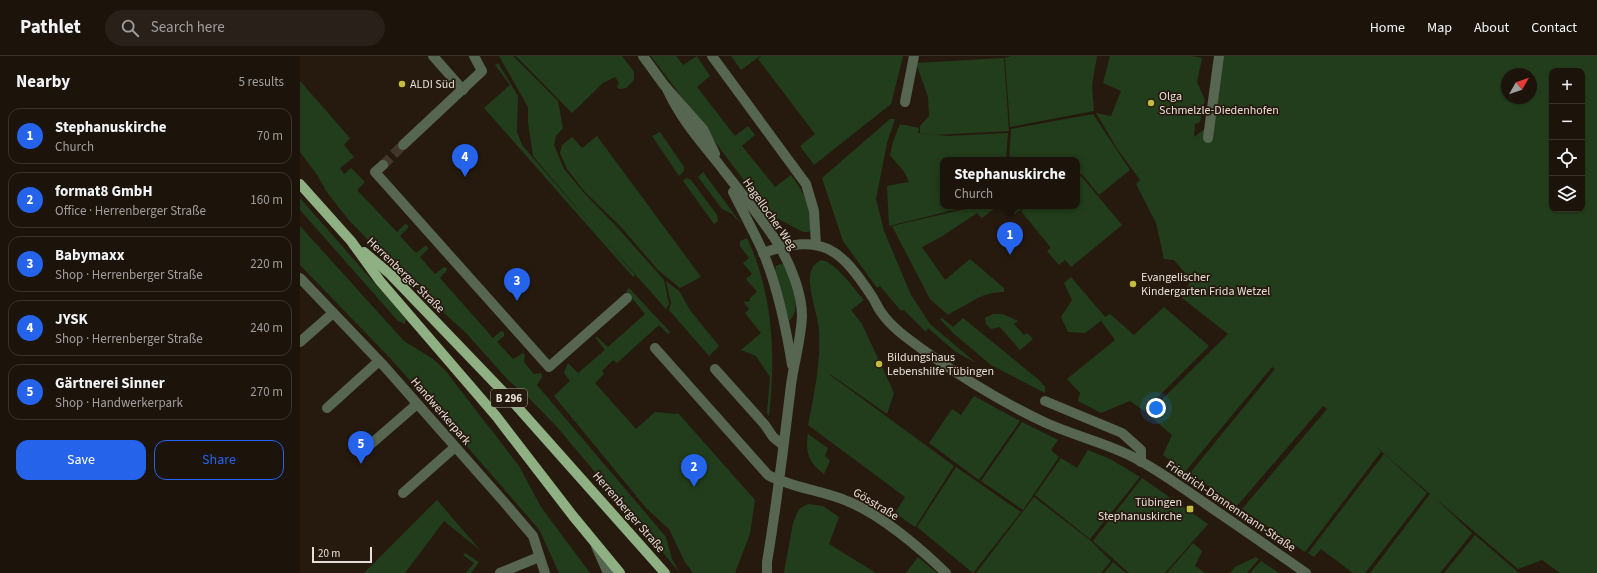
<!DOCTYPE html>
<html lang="en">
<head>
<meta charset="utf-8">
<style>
  :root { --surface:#1c140b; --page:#292119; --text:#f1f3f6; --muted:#a09e9d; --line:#3a332c; --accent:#2563eb }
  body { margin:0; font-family:"Source Sans 3",sans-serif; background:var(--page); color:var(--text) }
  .controls { position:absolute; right:12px; top:12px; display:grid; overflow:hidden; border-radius:8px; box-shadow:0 1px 3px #0004 }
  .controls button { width:36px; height:36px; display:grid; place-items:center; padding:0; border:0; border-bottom:1px solid var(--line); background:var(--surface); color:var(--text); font:20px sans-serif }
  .compass { position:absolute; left:1201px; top:12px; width:36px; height:36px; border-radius:50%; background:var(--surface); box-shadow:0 1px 3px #0004; rotate:50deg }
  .scale { position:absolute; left:12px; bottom:10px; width:60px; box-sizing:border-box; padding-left:4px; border:2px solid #e7ded7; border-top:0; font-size:11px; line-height:14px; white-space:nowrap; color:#e7ded7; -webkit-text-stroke:3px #261a0f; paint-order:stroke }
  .you { position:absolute; left:856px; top:352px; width:14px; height:14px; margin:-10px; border:3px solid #fff; border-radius:50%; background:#1a73e8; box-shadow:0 0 0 6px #1a73e833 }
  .badge { display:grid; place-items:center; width:26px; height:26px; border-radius:50%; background:var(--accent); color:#fff; font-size:13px; font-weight:700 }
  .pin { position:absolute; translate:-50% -33px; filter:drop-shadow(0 1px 2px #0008) }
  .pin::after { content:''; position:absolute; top:21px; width:14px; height:12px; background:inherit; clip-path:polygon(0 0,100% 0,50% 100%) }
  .popup { position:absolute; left:640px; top:101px; width:140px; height:52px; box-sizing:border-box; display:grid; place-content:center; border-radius:8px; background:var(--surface); filter:drop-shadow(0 1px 3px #0005); font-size:13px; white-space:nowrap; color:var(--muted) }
  .popup b { font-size:15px; color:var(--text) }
  .popup::after { content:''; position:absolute; left:50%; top:100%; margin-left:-8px; border:8px solid transparent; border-top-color:var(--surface) }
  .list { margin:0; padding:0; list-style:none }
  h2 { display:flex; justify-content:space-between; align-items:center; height:52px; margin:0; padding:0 16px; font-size:17px }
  h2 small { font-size:13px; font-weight:400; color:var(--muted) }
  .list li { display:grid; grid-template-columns:26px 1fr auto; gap:12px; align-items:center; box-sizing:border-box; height:56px; margin:0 8px 8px; padding:0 8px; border:1px solid var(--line); border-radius:12px }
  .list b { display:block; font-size:15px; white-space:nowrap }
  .list p { margin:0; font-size:13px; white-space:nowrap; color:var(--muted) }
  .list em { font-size:13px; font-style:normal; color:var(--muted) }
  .actions { display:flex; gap:8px; padding:12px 16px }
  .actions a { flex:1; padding:9px 0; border:1px solid var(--accent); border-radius:12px; text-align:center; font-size:14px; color:var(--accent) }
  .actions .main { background:var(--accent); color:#fff }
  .icon { flex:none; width:22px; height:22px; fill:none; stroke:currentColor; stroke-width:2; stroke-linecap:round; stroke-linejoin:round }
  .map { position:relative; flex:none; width:1297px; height:517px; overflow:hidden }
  header { display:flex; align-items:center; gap:24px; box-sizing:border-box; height:56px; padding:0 20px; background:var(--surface); border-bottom:1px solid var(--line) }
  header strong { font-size:19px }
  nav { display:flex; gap:22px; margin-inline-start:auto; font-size:14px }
  .search { width:280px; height:36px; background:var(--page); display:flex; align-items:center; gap:10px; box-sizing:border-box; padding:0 14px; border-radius:22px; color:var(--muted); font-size:15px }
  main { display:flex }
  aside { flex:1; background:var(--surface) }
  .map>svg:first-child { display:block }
</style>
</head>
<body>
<header>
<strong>Pathlet</strong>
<div class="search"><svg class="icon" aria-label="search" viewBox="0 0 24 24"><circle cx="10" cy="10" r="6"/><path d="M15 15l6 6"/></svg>Search here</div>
<nav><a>Home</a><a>Map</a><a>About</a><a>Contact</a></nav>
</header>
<main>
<aside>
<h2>Nearby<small>5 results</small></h2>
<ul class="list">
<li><span class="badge">1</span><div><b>Stephanuskirche</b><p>Church</p></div><em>70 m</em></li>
<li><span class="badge">2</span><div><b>format8 GmbH</b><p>Office · Herrenberger Straße</p></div><em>160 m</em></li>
<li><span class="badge">3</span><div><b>Babymaxx</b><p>Shop · Herrenberger Straße</p></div><em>220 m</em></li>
<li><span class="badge">4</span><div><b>JYSK</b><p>Shop · Herrenberger Straße</p></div><em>240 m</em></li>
<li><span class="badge">5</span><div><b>Gärtnerei Sinner</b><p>Shop · Handwerkerpark</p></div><em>270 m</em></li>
</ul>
<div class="actions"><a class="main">Save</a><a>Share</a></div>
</aside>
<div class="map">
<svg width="1297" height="517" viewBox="0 0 1297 517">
  <rect width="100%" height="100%" fill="#261a0f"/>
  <g fill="#223d1c" fill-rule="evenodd">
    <polygon points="199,0 213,0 258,45 263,72 256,80 254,89 264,113 285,138 316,170 364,224 369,248 366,253 302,181 335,219 333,221 184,52 210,29 195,9 198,7 218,40 217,76 222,89 293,171 233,100 228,66 228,51"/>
    <polygon points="216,0 322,0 334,16 334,24 326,32 320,33 317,31 319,27 315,21 303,27 272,57"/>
    <path d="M351 0H376L383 9 397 0 410 20 397 31 435 80 448 70 455 79 442 90 475 131 491 119C506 140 509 147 513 173L508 176H503L469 158Z"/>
    <polygon points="431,0 460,0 441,14"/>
    <polygon points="461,0 603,0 591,48 514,109 500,90 515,78 458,3"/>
    <polygon points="711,0 797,0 792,29 794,55 710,71 705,2"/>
    <path d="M810 0H892L902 2 897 26 905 44 900 66 895 68 894 81 910 69 921 0H1297V517H1260L1242 504 1218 513 1135 442 1172 477 1140 517H1070L1130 438 1074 389 1081 396 1005 496 942 453 1027 353 1023 350 937 450 890 417 975 313 972 311 885 416 863 399 872 379 847 358 928 278 882 242 891 224 874 204 864 203 856 167 836 128 840 124 818 94 796 57 811 60 821 35 803 27ZM1252 15H1282V153H1252ZM1207 18H1231V42H1207Z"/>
    <polygon points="704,2 709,75 634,79 620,77 620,70 629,60 628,41 616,7"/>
    <polygon points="0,25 50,82 44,89 54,101 40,112 44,118 51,112 65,126 57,134 97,176 105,168 108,169 108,172 100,180 116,197 125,190 127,190 128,193 120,201 135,218 144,211 147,212 147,214 140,222 193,282 201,275 204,276 204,280 197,286 213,303 223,297 225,299 224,306 234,318 241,317 242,321 237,329 366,481 372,503 380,517 257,371 227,340 209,325 166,277 90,207 47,162 26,135 18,120 0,96"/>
    <polygon points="793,58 830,114 799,139 782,118 777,120 777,104 709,104 711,73"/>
    <polygon points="590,63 595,63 587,87 576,143 584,175 611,239 630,268 676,307 656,296 628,272 626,276 604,254 601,255 580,230 577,232 543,185 522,122"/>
    <polygon points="600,68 619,72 618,77 648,80 708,77 706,104 643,104 643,150 669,150 589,170 587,130 609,126 605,117 590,99 593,86"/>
    <polygon points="360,76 384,111 384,115 379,120 352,80"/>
    <polygon points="297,80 401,221 380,232 358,214 321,171 285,136 267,113 260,97 262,89 272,81 282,92"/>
    <polygon points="403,116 443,170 432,158 422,153 398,121"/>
    <polygon points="781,120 822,169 771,211 765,204 759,209 747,195 751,192 721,155 727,150 777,150 777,122"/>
    <polygon points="386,122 391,124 417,159 418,165 414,168 383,125"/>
    <polygon points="0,142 106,263 105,268 98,265 0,154"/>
    <path d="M678 150H698L682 162 677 157 641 181 622 191 645 224 670 203 704 232V236C683 237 680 241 662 251 657 254 653 255 648 259L630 243 592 170Z"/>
    <polygon points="708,150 725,150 715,158"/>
    <polygon points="0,170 104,285 133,303 145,314 219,410 241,451 290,517 259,517 240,475 230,463 91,303 0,209"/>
    <path d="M447 182C473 237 476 301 469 360L467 357 470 321 456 300 441 294 461 277 445 257 449 253 443 245 449 246 450 242 457 236 446 223 452 218 443 207 449 202 440 190V185Z"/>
    <path d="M521 204C537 207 553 232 564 244L551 254 562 268 594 337 587 358 530 318V309V319L654 410 615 471 595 457 605 441 508 369C514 338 521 307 519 275 518 257 506 231 511 215 513 209 516 207 521 204Z"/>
    <path d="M481 208 484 209C490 223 503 251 490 264H489L475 215 476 210Z"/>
    <polygon points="771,221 805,261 810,258 834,279 864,251 909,290 844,355 830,345 801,357 778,345 780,337 767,323 815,284 801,265 785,277 768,276 761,261 772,244 764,227"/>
    <polygon points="366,225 379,235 390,254 419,290 409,300 369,254 371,247"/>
    <polygon points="329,232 370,276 368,278 359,269 317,307 313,304 302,315 304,318 295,327 336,373 355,356 376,358 378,357 455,444 450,478 435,517 393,517 385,506 369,473 347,453 254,340 270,325 264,317 268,307 278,317 305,294 295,281 297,281 308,291 345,258 326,235"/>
    <polygon points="693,258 703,258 718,265 714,268 724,279 727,277 733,283 720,294 700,271 691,273 686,268 685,262"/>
    <polygon points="642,262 653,271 663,262 739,324 745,331 745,337 691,309 653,277 640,263"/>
    <polygon points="674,340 720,365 679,424 629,387 652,353 661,359"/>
    <polygon points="722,366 758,384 751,394 759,401 723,454 681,425"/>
    <path d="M508 378 528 392 525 400 530 405 524 418C509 407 505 396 508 378Z"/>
    <polygon points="788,394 812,404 840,421 790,483 735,439 761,402 777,412"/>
    <polygon points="1084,398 1127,437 1065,517 1053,517 1021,493 1014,501 1008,497"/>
    <polygon points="656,411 721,456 673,517 617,471"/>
    <polygon points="842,422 908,468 865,517 829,517 793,485"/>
    <polygon points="734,441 791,485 811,505 801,517 676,517"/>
    <polygon points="137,444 180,494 144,465 105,517 64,517"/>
    <polygon points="508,448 523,450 539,461 529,488 576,517 484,517 493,467 499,453"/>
    <polygon points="1175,479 1219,517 1144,517"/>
    <polygon points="893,487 902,495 895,510 905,517 867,517"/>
    <polygon points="165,497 179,506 171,517 166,517 174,507 163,499"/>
    <polygon points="618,501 637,517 606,517"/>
    <polygon points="956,501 959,503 947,517 930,517 935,511"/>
    <polygon points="961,505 979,517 950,517"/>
    <polygon points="813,506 826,517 804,517"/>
  </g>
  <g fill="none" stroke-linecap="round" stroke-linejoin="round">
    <polyline stroke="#43372d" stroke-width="10" stroke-dasharray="10 5" stroke-linecap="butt" points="83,109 103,89"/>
    <g stroke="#566650" stroke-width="10">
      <polyline points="133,0 163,34"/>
      <polyline points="343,0 364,29 403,73 415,98"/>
      <polyline points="412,0 506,128 514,155 516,189"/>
      <path d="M366 31C381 64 399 83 421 111 440 135 464 165 480 191 491 210 502 238 502 260 501 284 494 306 491 329 484 388 477 447 467 506V517"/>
      <polyline points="605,46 614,0"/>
      <polyline points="908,82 919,0"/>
      <polyline points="103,89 182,15 174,0"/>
      <polyline points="83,109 75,116 249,311 327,242"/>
      <path d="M433 136C443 156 454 176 463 196 478 232 486 271 492 309"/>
      <path d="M463 197C523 176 541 193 573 242 576 247 578 252 581 256 591 271 608 283 622 293 661 321 703 347 746 367 773 379 802 386 829 399 856 412 881 431 906 448 940 471 973 494 1006 517"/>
      <polyline points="0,222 84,310 204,446 233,480 245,517"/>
      <polyline points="0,286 33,257"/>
      <path d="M355 292 468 419C492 432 521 434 547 445 580 458 620 492 646 517"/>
      <polyline points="415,313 465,369 473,381 483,389"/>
      <polyline points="745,345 822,377 841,394 841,406"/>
      <polyline points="27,352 79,305"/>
      <polyline points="64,394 117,348"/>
      <polyline points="103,437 155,391"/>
      <polyline points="296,490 308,517"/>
      <polyline points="200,517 239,501"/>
    </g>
    <g stroke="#8fb082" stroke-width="10">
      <polyline points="0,128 51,185 80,225 196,360 273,460 320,517"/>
      <polyline points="64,196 90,218 213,346 365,517"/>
    </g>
  </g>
  <g fill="#c3bd3f" stroke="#261a0f" stroke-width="1.5">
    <circle cx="102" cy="28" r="4"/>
    <circle cx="851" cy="47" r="4"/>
    <circle cx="833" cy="228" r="4"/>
    <circle cx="579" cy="308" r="4"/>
    <rect x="886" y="449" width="8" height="8" rx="2"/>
  </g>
  <g text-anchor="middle" stroke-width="3.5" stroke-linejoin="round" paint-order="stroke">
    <rect fill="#261a0f" stroke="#ada39b" stroke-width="1" x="191" y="333" width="36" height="18" rx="3"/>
    <g font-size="11" font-weight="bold" fill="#e7ded7">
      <text x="209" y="346">B 296</text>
    </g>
    <g font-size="12" fill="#e7ded7" stroke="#261a0f" text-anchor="start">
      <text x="110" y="32">ALDI Süd</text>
      <text x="859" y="44">Olga<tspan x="859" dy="14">Schmelzle-Diedenhofen</tspan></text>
      <text x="841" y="225">Evangelischer<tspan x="841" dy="14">Kindergarten Frida Wetzel</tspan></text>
      <text x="587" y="305">Bildungshaus<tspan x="587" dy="14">Lebenshilfe Tübingen</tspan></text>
      <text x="882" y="450" text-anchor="end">Tübingen<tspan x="882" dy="14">Stephanuskirche</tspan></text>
    </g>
    <g font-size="12" fill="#e7ded7" stroke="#261a0f">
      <text transform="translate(470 158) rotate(55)" y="4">Hagellocher Weg</text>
      <text transform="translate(106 219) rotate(44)" y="4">Herrenberger Straße</text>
      <text transform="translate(141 355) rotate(49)" y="4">Handwerkerpark</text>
      <text transform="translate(576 448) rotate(31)" y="4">Gösstraße</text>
      <text transform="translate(931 450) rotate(34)" y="4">Friedrich-Dannenmann-Straße</text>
      <text transform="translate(329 456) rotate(49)" y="4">Herrenberger Straße</text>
    </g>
  </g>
</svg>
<div class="controls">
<button>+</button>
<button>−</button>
<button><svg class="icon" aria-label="locate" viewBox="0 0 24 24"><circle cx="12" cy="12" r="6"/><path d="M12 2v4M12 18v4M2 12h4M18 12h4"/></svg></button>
<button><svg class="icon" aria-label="layers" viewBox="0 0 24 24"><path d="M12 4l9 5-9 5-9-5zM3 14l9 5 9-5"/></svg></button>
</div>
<svg class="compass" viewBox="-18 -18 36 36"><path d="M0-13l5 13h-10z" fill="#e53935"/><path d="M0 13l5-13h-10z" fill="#a09e9d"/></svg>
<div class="scale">20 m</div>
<div class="you"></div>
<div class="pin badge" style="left:710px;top:199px">1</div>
<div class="popup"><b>Stephanuskirche</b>Church</div>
<div class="pin badge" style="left:394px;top:431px">2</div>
<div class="pin badge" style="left:217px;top:245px">3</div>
<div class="pin badge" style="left:165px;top:121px">4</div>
<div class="pin badge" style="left:61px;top:408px">5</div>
</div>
</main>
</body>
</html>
